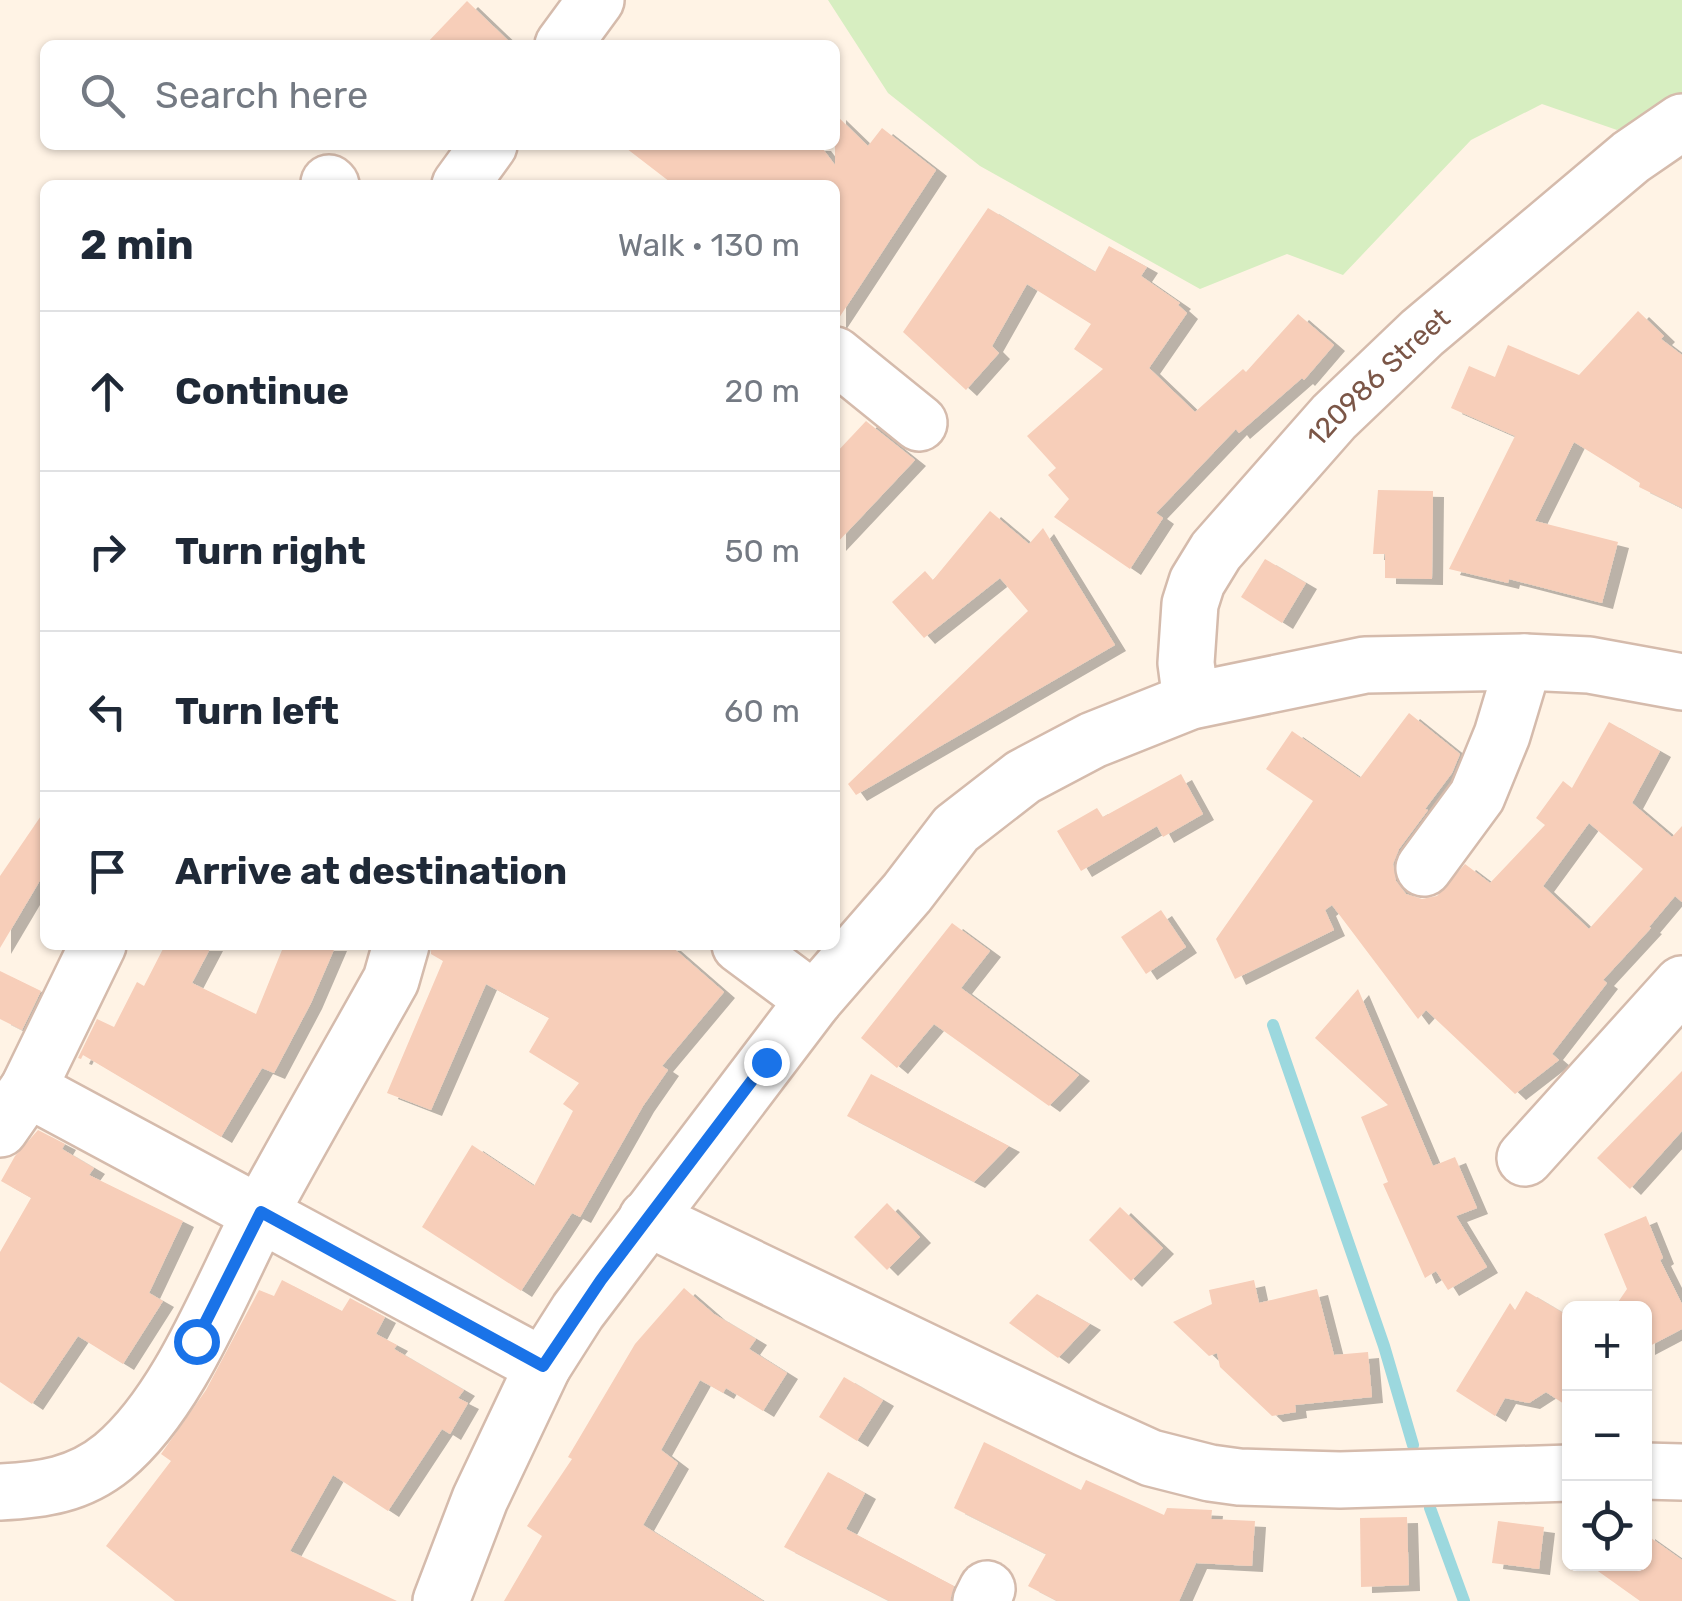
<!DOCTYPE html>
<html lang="en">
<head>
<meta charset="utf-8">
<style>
  :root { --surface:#fff; --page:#f2f2f3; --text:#1f2937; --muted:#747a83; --line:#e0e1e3 }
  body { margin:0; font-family:Rubik,sans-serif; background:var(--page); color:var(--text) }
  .controls { position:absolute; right:30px; bottom:30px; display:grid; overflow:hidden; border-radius:15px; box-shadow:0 2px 8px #0004 }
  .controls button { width:90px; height:90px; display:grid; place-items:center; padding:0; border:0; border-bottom:2px solid var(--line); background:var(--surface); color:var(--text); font:50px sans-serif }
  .stop { position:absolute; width:30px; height:30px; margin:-22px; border:8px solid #1a73e8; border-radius:50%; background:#fff }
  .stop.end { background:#1a73e8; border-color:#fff; box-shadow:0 2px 10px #0008 }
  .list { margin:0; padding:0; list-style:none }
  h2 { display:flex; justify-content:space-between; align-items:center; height:130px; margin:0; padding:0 40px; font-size:42px }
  h2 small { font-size:32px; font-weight:400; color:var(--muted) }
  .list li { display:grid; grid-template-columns:65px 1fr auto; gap:30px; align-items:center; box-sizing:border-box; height:160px; padding:0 40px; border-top:2px solid var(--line) }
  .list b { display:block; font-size:38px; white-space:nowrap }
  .list em { font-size:32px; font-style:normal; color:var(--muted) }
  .icon { flex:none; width:55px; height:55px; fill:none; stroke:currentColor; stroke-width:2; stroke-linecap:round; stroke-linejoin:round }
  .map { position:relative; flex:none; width:1682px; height:1601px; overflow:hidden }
  .search { position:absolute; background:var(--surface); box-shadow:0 2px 8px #0004; left:40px; top:40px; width:800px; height:110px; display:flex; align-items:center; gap:25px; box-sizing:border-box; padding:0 35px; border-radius:15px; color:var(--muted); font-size:38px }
  .panel { position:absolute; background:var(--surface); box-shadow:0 2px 8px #0004; left:40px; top:180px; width:800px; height:770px; border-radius:15px }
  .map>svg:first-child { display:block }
</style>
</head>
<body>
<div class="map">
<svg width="1682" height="1601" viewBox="0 0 1682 1601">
  <defs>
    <filter id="shadow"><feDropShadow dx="11" dy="6" stdDeviation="0" flood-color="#0004"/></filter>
  </defs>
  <rect width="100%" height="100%" fill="#fff3e5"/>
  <polygon fill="#d7eec1" points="828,0 1682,0 1682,95 1617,130 1542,104 1471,140 1343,275 1287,254 1200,289 980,166 888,93"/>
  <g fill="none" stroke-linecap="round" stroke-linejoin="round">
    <g stroke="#9cd8de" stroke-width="12">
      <polyline points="1273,1025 1384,1346 1413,1445"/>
      <polyline points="1430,1508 1464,1601"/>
    </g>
  </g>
  <g fill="#f7ceb9" fill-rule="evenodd" filter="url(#shadow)">
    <polygon points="467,1 513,45 425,45"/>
    <polygon points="835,114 868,146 882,128 936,170 835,324 835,185 674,185 622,145 820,145 835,165"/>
    <polygon points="988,208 1095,272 1109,246 1147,267 1141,276 1180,303 1178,305 1187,313 1149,368 1195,412 1243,369 1246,372 1298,314 1334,345 1304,380 1302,378 1239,433 1236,429 1156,513 1163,518 1130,569 1054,517 1069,499 1048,475 1056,468 1027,436 1103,369 1074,349 1091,324 1027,284 992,346 999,353 966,390 903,332"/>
    <polygon points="1638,311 1664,336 1661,339 1682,355 1682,508 1639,487 1640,483 1574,442 1535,521 1618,542 1602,603 1509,579 1508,583 1449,569 1515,436 1451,408 1469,366 1495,377 1508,345 1579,375"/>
    <polygon points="866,421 915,460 835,545 835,454"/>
    <polygon points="1378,490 1433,491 1432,579 1385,578 1385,554 1373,554"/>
    <polygon points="990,511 1029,544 1043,528 1115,645 856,795 848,784 1028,611 1000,578 924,638 892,602 925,571 933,580"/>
    <polygon points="1265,559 1306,583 1282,623 1241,597"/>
    <path d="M1409 713 1460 754 1452 773 1425 809 1428 810 1399 849 1393 864 1396 881 1406 894 1422 899 1437 896 1465 864 1490 883 1545 825 1536 818 1563 781 1572 788 1609 722 1660 751 1632 803 1672 837 1682 826V902L1675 896 1649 927 1651 928 1603 980 1607 983 1552 1054 1559 1060 1515 1094 1426 1010 1418 1019 1332 905 1325 910 1334 930 1235 979 1216 939 1313 801 1266 769 1292 731 1360 778ZM1589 823 1643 869 1589 929 1543 886Z"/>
    <polygon points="1181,774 1203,814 1163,837 1157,826 1081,871 1057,831 1097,808 1103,817"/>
    <polygon points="45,810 45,872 0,948 0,876"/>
    <polygon points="1161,910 1186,947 1146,974 1121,937"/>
    <polygon points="952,923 990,951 961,988 1079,1075 1049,1106 934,1024 897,1068 861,1038"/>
    <polygon points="165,945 212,945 192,983 256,1014 284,945 336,945 311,1003 274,1073 262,1068 221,1137 83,1055 81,1059 78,1058 97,1019 114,1027 137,982 144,986"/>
    <polygon points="431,945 670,945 724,992 662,1066 668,1070 643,1106 580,1217 572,1213 521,1291 422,1227 472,1145 534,1186 573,1111 563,1104 579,1083 529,1052 549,1018 486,984 431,1110 387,1093 443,961 431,954"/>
    <polygon points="0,971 41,991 22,1030 0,1019"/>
    <polygon points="1358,989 1433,1166 1455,1157 1477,1208 1456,1216 1487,1267 1448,1290 1436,1271 1425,1278 1383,1184 1388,1182 1361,1117 1388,1105 1315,1038"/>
    <polygon points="1682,1071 1682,1131 1630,1189 1597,1158"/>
    <polygon points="871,1074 1009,1146 974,1182 847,1116"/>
    <polygon points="38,1130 65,1144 62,1149 94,1168 89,1175 183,1221 149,1293 163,1301 123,1364 78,1336 32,1404 0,1382 0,1252 31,1198 1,1181 15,1156"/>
    <polygon points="887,1203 920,1237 887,1270 854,1237"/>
    <polygon points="1120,1207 1163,1248 1131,1281 1089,1240"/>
    <polygon points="1646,1216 1663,1258 1660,1260 1682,1304 1682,1329 1644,1349 1644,1308 1614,1308 1627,1289 1604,1234"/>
    <polygon points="282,1280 342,1311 350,1298 385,1317 376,1334 397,1345 394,1349 464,1390 458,1398 468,1403 450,1434 442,1429 388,1511 333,1475 290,1551 397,1601 175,1601 106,1546 171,1461 161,1454 206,1390 259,1290 274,1296"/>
    <polygon points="1254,1280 1259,1303 1317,1289 1334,1355 1368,1352 1372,1397 1295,1405 1296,1412 1272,1416 1220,1367 1217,1353 1209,1356 1173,1322 1212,1304 1209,1290"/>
    <polygon points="684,1288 714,1314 756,1339 749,1349 787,1373 763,1411 726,1388 723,1393 700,1380 661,1450 678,1463 643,1525 763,1601 504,1601 542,1536 527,1526 572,1459 568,1457 635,1344"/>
    <polygon points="1526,1291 1570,1317 1570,1408 1546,1392 1529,1403 1505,1398 1495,1416 1456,1391 1510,1303 1515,1310"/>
    <polygon points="1037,1294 1090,1324 1058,1358 1009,1323"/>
    <polygon points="844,1377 883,1400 857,1441 819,1417"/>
    <polygon points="984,1442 1081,1490 1086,1480 1164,1515 1167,1508 1212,1510 1211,1519 1255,1521 1252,1566 1196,1563 1179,1601 1057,1601 1028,1586 1046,1554 954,1508"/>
    <polygon points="828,1472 865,1493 846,1529 954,1586 950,1601 889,1601 784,1547"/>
    <polygon points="1407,1517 1409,1585 1361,1587 1360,1518"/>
    <polygon points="1498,1521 1544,1527 1539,1569 1492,1563"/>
    <polygon points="1644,1533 1682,1560 1682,1601 1640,1601 1588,1564 1644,1564"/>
  </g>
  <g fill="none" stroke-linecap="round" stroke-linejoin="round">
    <defs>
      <g id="minor">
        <polyline points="563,45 596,0"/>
        <polyline points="329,183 331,185"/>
        <polyline points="460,185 489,145"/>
        <polyline points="835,355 919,423"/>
        <path id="s1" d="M1191 701 1186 663 1190 604 1197 582 1216 551 1334 417 1422 333 1631 157 1682 122"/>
        <polyline points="1424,868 1477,796 1502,735 1524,662"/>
        <polyline points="740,945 814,1000"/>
        <polyline points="28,1089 543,1366"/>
        <polyline points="0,1129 28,1089 98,945"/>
        <polyline points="1525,1158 1682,984"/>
        <polyline points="647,1218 1087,1429 1151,1458 1210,1473 1239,1477 1340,1480 1570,1473"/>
        <polyline points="1644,1471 1682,1472"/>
        <path d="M0 1492C42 1490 79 1485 113 1457 180 1401 221 1288 261 1212 303 1134 348 1057 391 980L401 945"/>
        <polyline points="441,1601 480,1499 543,1366 578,1311 814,1000 907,893 956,829 1023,777 1093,740 1191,701 1365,665 1524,662 1589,665 1682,682"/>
        <polyline points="981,1601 987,1589"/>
      </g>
    </defs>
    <use href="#minor" stroke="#d5bbac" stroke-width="60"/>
    <use href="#minor" stroke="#fff" stroke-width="55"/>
  </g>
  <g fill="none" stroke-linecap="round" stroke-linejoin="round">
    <polyline stroke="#1a73e8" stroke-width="12" points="196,1341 261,1212 543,1366 601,1280 766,1062"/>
  </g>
  <g text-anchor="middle" stroke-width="8" stroke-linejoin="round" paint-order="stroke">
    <g font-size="28" fill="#7b5647" stroke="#fff7ee">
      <text dy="10" stroke="none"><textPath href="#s1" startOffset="395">120986 Street</textPath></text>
    </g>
  </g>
</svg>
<div class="controls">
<button>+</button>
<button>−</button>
<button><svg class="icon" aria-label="locate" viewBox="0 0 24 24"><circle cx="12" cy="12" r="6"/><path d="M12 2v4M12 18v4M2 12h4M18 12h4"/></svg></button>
</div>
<div class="stop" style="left:196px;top:1341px"></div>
<div class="stop end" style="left:766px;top:1062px"></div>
<div class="search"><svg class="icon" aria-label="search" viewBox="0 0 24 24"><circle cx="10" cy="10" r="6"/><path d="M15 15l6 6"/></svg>Search here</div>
<section class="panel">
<h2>2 min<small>Walk · 130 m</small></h2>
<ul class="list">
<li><svg class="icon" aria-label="ahead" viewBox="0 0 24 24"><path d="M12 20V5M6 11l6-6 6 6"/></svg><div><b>Continue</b></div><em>20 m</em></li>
<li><svg class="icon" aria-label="right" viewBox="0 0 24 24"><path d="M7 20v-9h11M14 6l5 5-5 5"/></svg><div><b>Turn right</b></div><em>50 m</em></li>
<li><svg class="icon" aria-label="left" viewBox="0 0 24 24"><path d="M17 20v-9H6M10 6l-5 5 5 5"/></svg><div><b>Turn left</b></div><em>60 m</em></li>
<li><svg class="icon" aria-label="arrive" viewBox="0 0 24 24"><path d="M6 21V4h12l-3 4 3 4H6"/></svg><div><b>Arrive at destination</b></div></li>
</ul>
</section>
</div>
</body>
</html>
